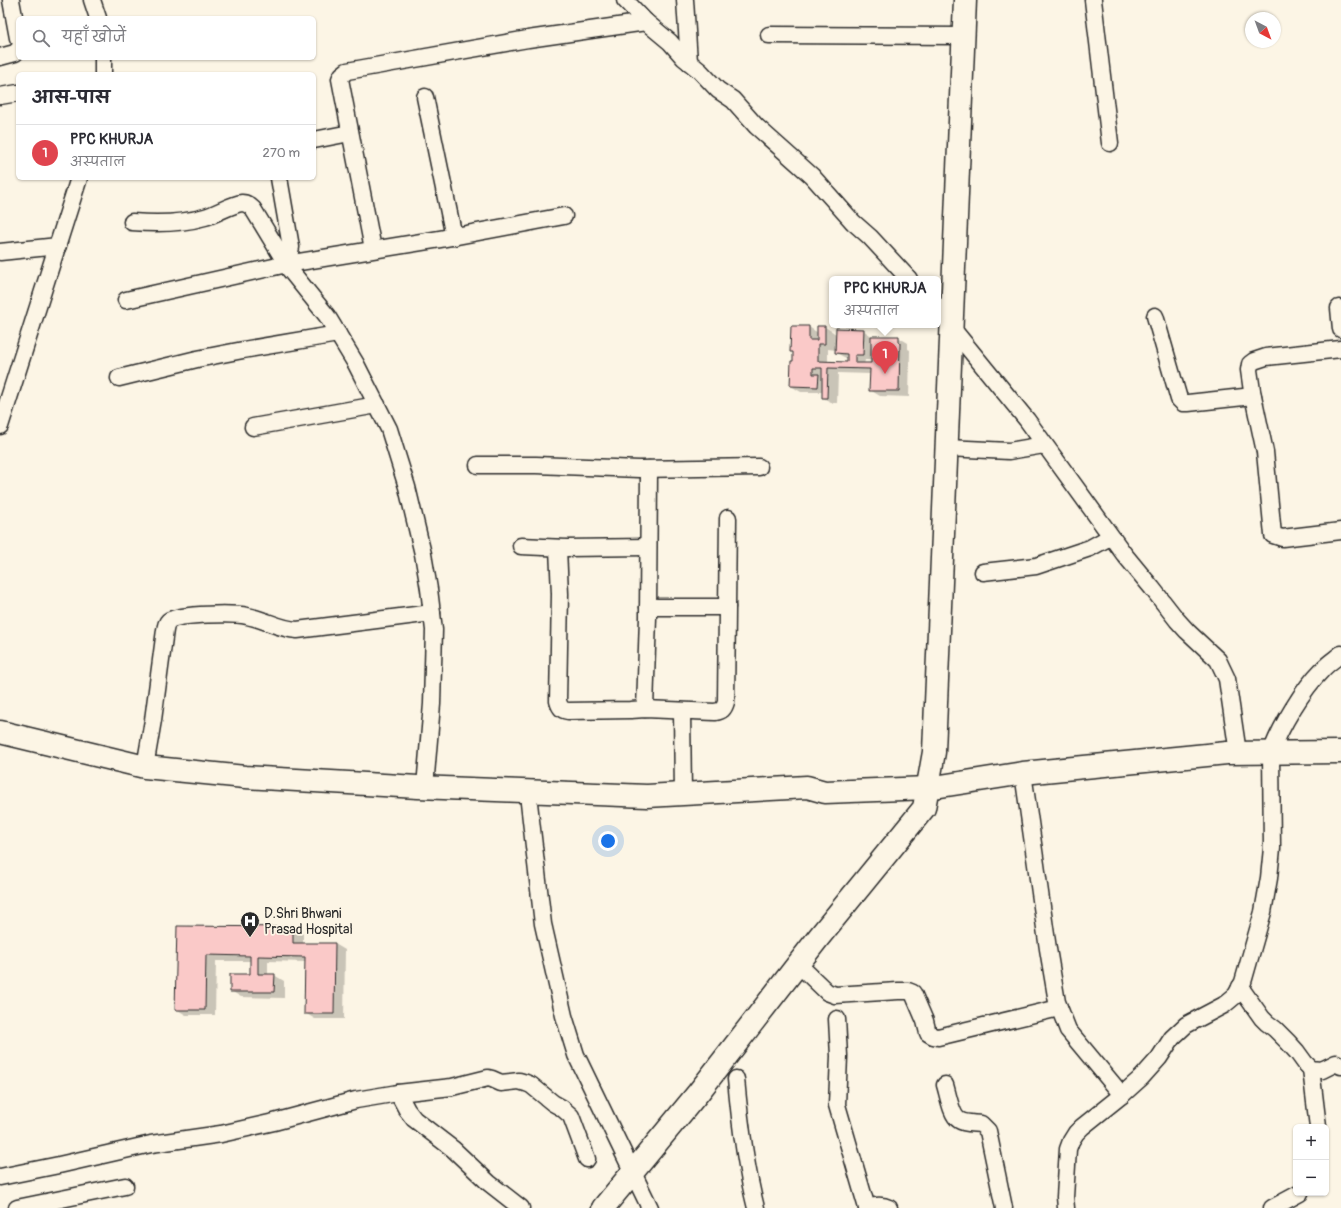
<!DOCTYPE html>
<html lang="hi">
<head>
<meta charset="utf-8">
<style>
  :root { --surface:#fff; --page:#f2f2f3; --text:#2b2b33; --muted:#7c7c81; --line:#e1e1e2; --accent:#b45309 }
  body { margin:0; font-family:Pangolin,"Playpen Sans Deva",sans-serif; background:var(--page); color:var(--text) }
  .controls { position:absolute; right:12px; bottom:12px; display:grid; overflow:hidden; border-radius:6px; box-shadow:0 1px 3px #0004 }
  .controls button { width:36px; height:36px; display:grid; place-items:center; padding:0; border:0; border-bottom:1px solid var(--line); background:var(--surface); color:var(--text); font:20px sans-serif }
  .compass { position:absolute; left:1245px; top:12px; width:36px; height:36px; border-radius:50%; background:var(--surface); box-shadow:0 1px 3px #0004; rotate:139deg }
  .you { position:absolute; left:608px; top:841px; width:14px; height:14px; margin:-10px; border:3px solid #fff; border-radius:50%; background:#1a73e8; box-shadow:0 0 0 6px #1a73e833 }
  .badge { display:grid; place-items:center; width:26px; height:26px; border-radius:50%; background:var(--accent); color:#fff; font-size:13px; font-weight:700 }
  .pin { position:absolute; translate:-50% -33px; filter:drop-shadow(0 1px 2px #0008) }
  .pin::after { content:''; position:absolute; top:21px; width:14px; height:12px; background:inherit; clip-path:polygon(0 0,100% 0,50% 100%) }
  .popup { position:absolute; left:829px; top:276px; width:112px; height:52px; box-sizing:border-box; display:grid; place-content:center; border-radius:6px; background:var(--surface); filter:drop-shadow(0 1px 3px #0005); font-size:13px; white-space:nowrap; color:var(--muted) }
  .popup b { font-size:15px; color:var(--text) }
  .popup::after { content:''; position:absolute; left:50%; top:100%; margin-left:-8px; border:8px solid transparent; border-top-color:var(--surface) }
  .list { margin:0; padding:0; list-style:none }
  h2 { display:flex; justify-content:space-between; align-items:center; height:52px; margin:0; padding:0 16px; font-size:17px }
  h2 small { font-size:13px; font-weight:400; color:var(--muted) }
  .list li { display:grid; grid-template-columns:26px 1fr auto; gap:12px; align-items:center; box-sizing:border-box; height:56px; padding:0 16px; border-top:1px solid var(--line) }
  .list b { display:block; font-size:15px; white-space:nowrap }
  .list p { margin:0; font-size:13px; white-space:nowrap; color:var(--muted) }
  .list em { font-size:13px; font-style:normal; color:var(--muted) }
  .icon { flex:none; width:22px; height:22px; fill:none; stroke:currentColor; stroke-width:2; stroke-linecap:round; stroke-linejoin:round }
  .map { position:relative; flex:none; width:1341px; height:1208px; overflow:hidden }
  .search { position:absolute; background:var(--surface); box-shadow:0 1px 3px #0004; left:16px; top:16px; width:300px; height:44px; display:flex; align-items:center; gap:10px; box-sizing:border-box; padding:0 14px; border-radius:6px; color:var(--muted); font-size:15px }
  .panel { position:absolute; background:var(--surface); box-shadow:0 1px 3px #0004; left:16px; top:72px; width:300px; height:108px; border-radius:6px }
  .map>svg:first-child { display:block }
</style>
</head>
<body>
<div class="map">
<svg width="1341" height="1208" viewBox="0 0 1341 1208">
  <rect width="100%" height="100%" fill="#fcf5e5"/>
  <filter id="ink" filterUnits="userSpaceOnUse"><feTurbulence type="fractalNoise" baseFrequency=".025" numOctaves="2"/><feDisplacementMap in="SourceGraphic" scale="8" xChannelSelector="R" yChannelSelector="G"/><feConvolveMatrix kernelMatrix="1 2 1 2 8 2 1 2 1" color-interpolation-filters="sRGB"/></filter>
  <g filter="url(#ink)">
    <g fill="#0003" fill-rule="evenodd">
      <path d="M792 327H809L818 333 825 327 836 334 863 330 873 337H898L908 343V349L910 350 909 397 880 396 870 390 871 374 838 373 837 403H833L823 398V392H801L791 386 794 362ZM828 349 836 350V353L848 359V363H828ZM865 360H872V364H864Z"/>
      <polygon points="178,927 293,928 303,934 303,944 335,944 345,950 344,1019 315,1019 305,1013 306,962 268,961 268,975 274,975 284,981 284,998 241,997 231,991 251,975 251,961 216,961 215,1015 186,1015 176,1009"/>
    </g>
    <g fill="#fac9c8" stroke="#2b2b2b">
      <polygon points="791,326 809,326 809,340 817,340 817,326 825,326 825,344 818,344 818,361 847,362 847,354 835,353 836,328 864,329 863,355 855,355 855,363 871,363 871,336 899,336 899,343 900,343 899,391 869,391 870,369 828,368 827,398 822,398 822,368 813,368 813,374 819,374 818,387 790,386 791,361 793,361 793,352 790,352"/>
      <polygon points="177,926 293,927 293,943 335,943 334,1014 304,1014 305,957 258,956 258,974 275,974 274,992 230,992 230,974 250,974 250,956 206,955 205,1010 175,1010"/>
    </g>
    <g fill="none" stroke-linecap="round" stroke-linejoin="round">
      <defs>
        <g id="street">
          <polyline points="11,0 18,38"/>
          <polyline points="92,0 98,18"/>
          <polyline points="625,0 646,22 670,42 684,58 700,71 718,90 733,100 756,126 812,176 853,222 870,237 909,279"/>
          <polyline points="685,0 689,62"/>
          <polyline points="1093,0 1110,143"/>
          <polyline points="769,35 964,36"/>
          <polyline points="0,57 15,53 18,50"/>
          <polyline points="103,74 103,58"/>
          <polyline points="0,96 18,93"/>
          <polyline points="425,97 454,237"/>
          <polyline points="314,140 350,133"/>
          <polyline points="279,178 291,247 290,252 284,259"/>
          <path d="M132 222C156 224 181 224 205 217 216 214 232 204 242 203 247 203 250 206 253 209L290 270 327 316 356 364 389 429 407 487 423 554 429 589 434 630 432 704 425 787"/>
          <polyline points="373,249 340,79 342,75 347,71 528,39 646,22"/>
          <polyline points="0,252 58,246"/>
          <polyline points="126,300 287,264 440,239 564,216"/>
          <polyline points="938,306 952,319"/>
          <polyline points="1339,308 1341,329"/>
          <polyline points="1155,316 1179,399 1183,403 1188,403 1253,396"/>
          <polyline points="952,328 1027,420 1124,554 1152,588 1177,620 1187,631 1218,660 1227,679 1238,753"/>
          <polyline points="1341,349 1266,357 1254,361 1250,364 1249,370 1252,391 1265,452 1273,535 1282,538 1341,531"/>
          <polyline points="119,378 197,359 243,350 338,334"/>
          <polyline points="0,426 79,178"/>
          <polyline points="253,427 377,405"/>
          <polyline points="947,448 1009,451 1044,445"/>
          <polyline points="478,465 536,465 639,469 759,467"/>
          <polyline points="521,546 566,548 648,547"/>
          <path d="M558 548 560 594 558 701C560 708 562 710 568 711L631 710 645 709 715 712C722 711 724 709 726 702L728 518"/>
          <polyline points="983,572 1036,566 1090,548 1110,537"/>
          <polyline points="648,607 727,607"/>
          <polyline points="645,709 648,617 649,469"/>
          <polyline points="682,711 683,794"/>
          <path d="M145 767 153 720 165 630C166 626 166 622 170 620 181 614 234 613 247 616 264 619 279 629 297 630L432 613"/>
          <polyline points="1023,773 1048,949 1057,1002 1068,1030 1122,1095"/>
          <polyline points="529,803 543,924 564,1016 576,1055 650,1208"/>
          <polyline points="798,964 827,992 835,995 898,991 908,991 913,993 925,1021 928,1033 933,1036 938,1037 1059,1008"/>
          <polyline points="1240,987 1262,1018 1267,1023 1275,1029 1287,1041 1297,1052 1305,1063 1311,1069 1322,1070 1336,1063 1341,1066"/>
          <polyline points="837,1019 839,1056 837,1105 867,1208"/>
          <polyline points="1311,1069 1318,1127"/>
          <path d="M736 1079C740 1123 745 1165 756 1208"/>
          <path d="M945 1085C948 1094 951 1115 959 1120 965 1124 974 1123 981 1124L988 1131 1004 1208"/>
          <polyline points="398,1093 407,1110 414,1119 453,1149 489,1183 521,1208"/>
          <polyline points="0,1177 59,1165 151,1144 221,1134 274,1122 356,1100 398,1093 452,1087 488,1078 492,1079 501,1083 519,1081 526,1083 531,1085 553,1103 562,1108 571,1116 587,1159"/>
          <polyline points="17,1208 125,1186"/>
          <path d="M867 1208C875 1206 881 1204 889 1208"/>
          <path d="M1066 1208 1065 1197 1068 1149 1071 1141 1076 1133 1082 1127 1122 1095 1142 1077 1159 1058 1172 1038 1186 1025 1224 1005 1236 995 1243 982 1263 912 1269 878 1272 848 1271 753C1280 727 1303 689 1322 670 1327 664 1335 659 1341 654"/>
          <polyline points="1272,1208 1300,1193"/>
        </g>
        <g id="secondary">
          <polyline points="0,732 145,767 245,777 418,787 647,796 807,787 825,792 928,788 1023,773 1227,753 1341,752"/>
          <polyline points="603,1208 698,1093 819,937 924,808 934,752 965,0"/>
        </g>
      </defs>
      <use href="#street" stroke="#2b2b2b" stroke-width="19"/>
      <use href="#secondary" stroke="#2b2b2b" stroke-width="25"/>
      <use href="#street" stroke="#fcf5e5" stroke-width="16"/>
      <use href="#secondary" stroke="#fcf5e5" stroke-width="22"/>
    </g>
  </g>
  <defs>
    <symbol id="hospital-pin" viewBox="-11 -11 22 30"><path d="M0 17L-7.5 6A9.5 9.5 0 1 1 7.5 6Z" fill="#2b2b2b" stroke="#fcf5e5"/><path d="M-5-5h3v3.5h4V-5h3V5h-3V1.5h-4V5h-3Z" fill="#fff"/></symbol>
  </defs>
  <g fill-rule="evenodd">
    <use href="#hospital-pin" x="239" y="910" width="22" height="30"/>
  </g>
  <g text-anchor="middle" stroke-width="3.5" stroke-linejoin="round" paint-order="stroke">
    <g font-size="14" fill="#2b2b2b" stroke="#fcf5e5" text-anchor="start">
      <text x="264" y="918">D.Shri Bhwani<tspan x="264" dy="16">Prasad Hospital</tspan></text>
    </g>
  </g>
</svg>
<div class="controls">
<button>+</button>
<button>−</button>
</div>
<svg class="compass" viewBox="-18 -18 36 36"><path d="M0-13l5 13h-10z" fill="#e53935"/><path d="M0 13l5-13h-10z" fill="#7c7c81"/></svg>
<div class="you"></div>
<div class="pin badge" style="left:885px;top:374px;background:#e0444e">1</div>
<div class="popup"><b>PPC KHURJA</b>अस्पताल</div>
<div class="search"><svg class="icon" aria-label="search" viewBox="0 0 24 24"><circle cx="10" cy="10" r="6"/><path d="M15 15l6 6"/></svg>यहाँ खोजें</div>
<section class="panel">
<h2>आस-पास<small></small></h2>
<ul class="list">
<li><span class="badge" style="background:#e0444e">1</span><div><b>PPC KHURJA</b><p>अस्पताल</p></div><em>270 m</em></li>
</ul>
</section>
</div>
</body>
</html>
